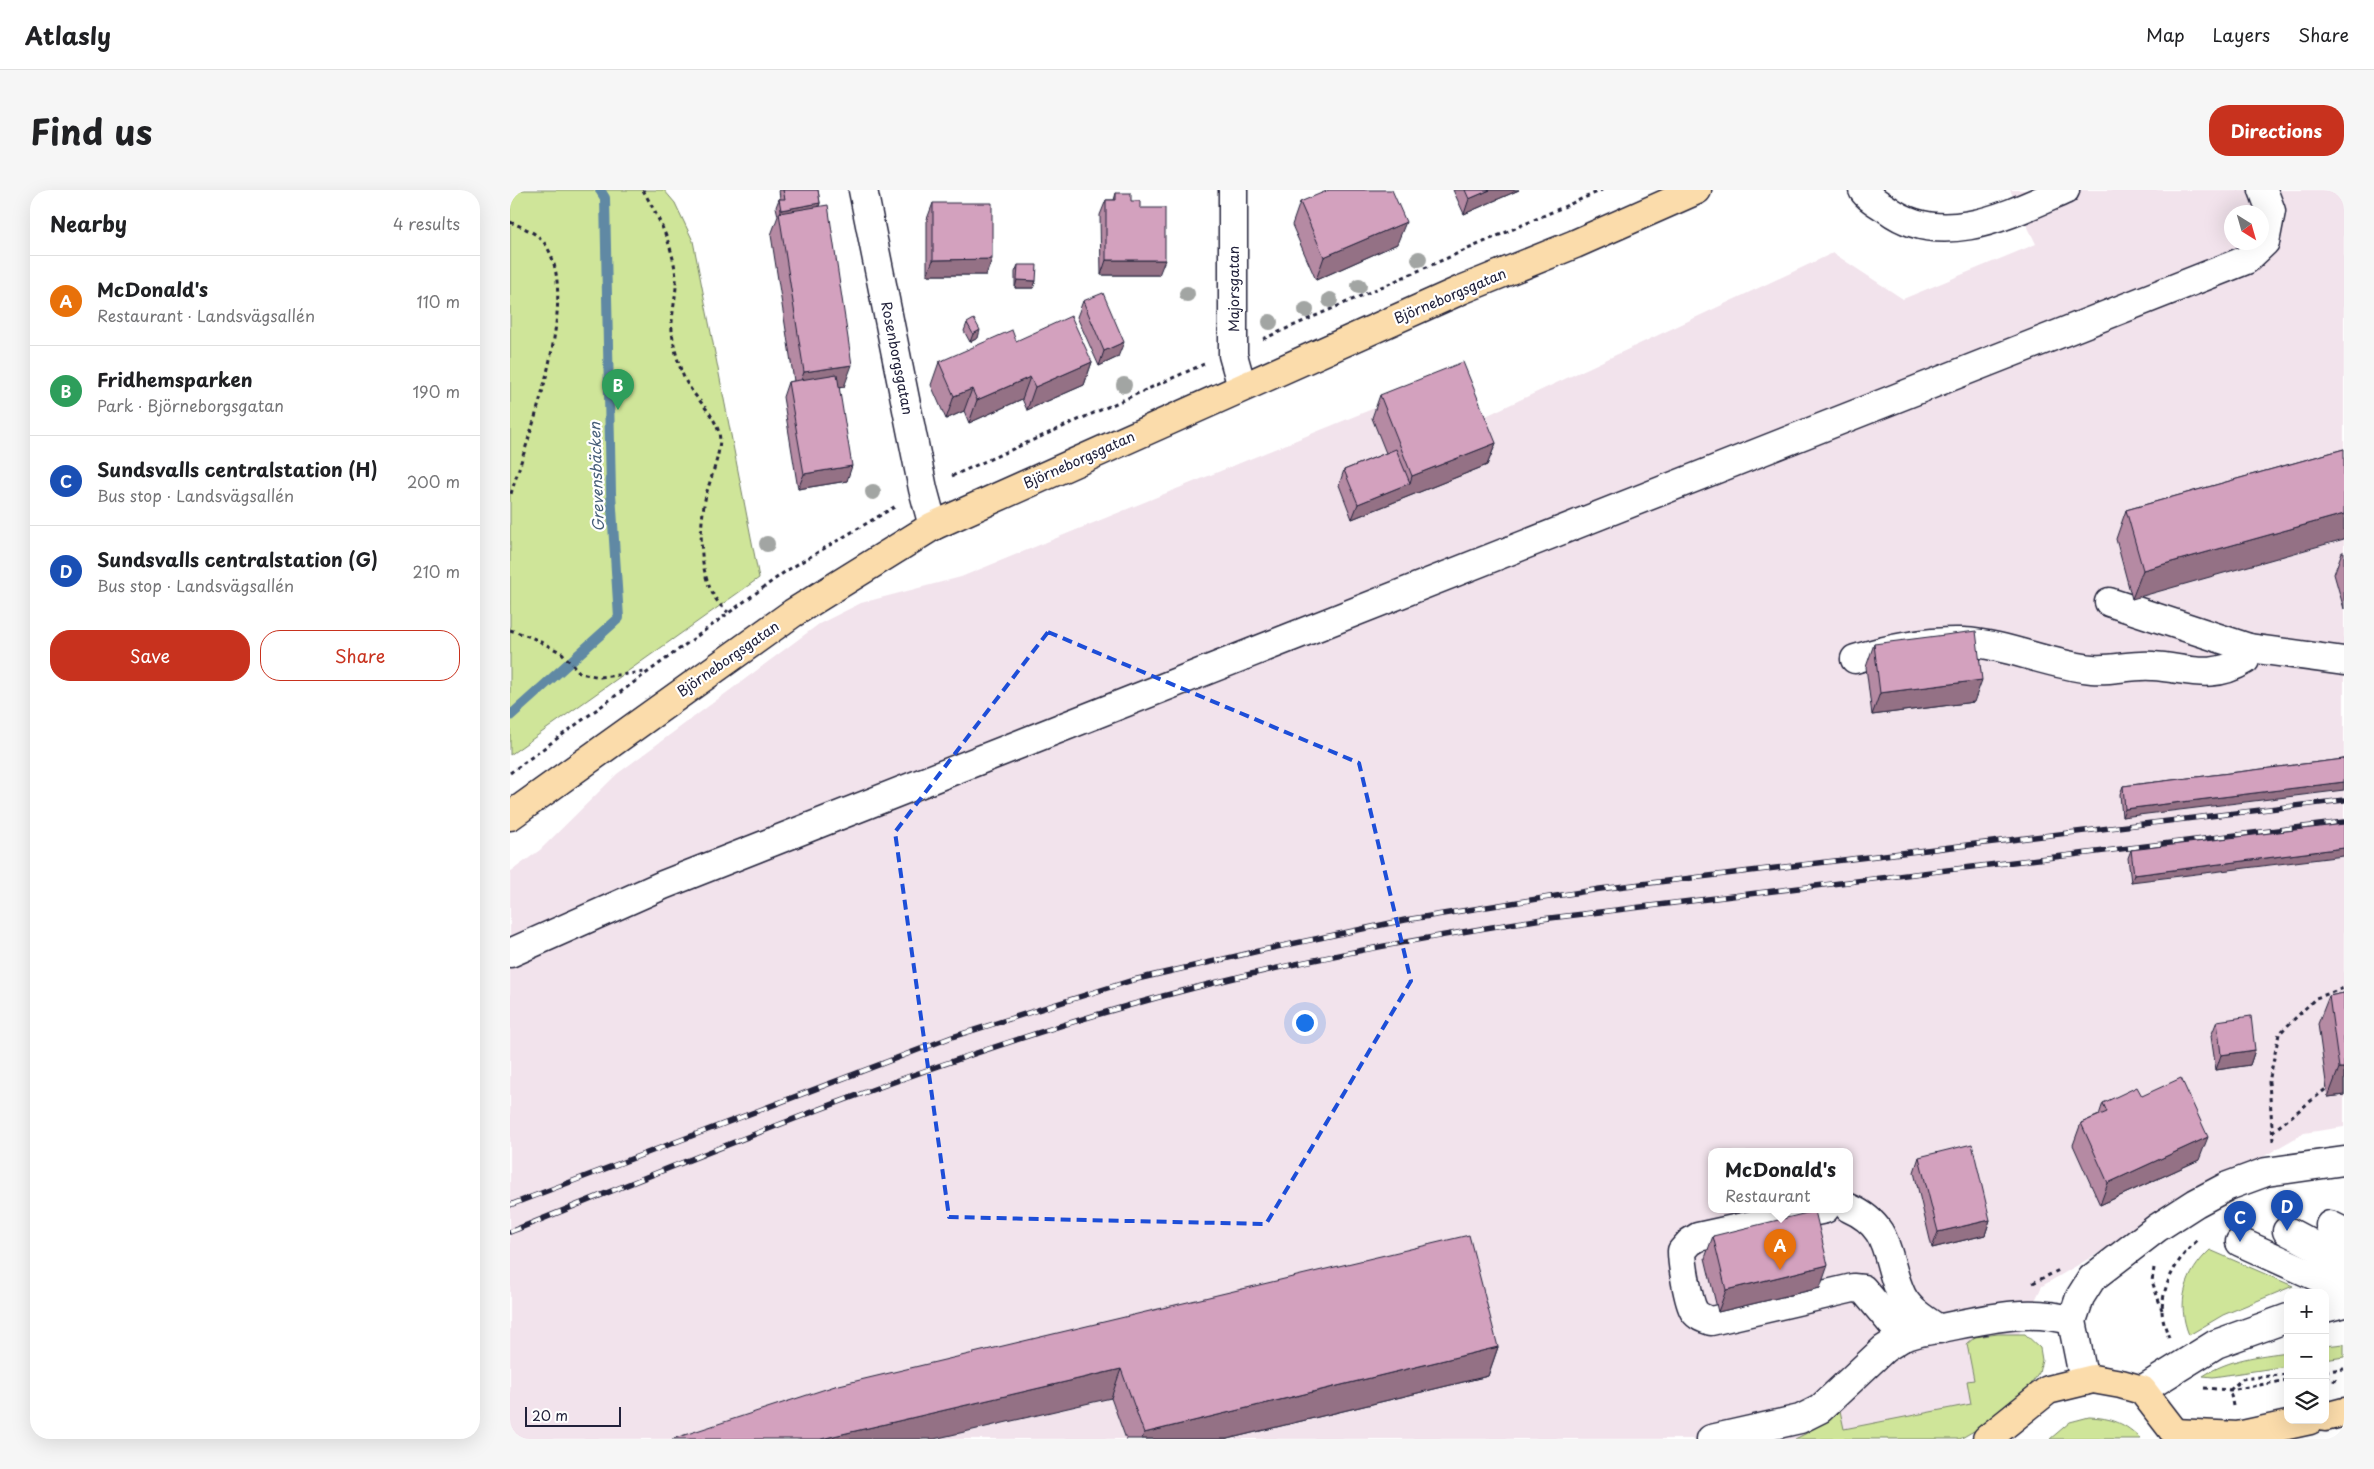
<!DOCTYPE html>
<html lang="en">
<head>
<meta charset="utf-8">
<style>
  :root { --surface:#fff; --page:#f6f6f6; --text:#202124; --muted:#757577; --line:#e0e0e0; --accent:#c8321e }
  body { margin:0; font-family:"Playpen Sans",sans-serif; background:var(--page); color:var(--text) }
  .controls { position:absolute; right:15px; bottom:15px; display:grid; overflow:hidden; border-radius:10px; box-shadow:0 5px 20px #0002 }
  .controls button { width:45px; height:45px; display:grid; place-items:center; padding:0; border:0; border-bottom:1px solid var(--line); background:var(--surface); color:var(--text); font:25px sans-serif }
  .compass { position:absolute; left:1714px; top:15px; width:45px; height:45px; border-radius:50%; background:var(--surface); box-shadow:0 5px 20px #0002; rotate:143deg }
  .scale { position:absolute; left:15px; bottom:12px; width:96px; box-sizing:border-box; padding-left:5px; border:2px solid #22223b; border-top:0; font-size:14px; line-height:18px; white-space:nowrap; color:#22223b; -webkit-text-stroke:4px #fff; paint-order:stroke }
  .you { position:absolute; left:794px; top:832px; width:18px; height:18px; margin:-12px; border:4px solid #fff; border-radius:50%; background:#1a73e8; box-shadow:0 0 0 8px #1a73e833 }
  .badge { display:grid; place-items:center; width:32px; height:32px; border-radius:50%; background:var(--accent); color:#fff; font-size:16px; font-weight:700 }
  .pin { position:absolute; translate:-50% -41px; filter:drop-shadow(0 1px 2px #0008) }
  .pin::after { content:''; position:absolute; top:26px; width:18px; height:15px; background:inherit; clip-path:polygon(0 0,100% 0,50% 100%) }
  .popup { position:absolute; left:1198px; top:958px; width:145px; height:65px; box-sizing:border-box; display:grid; place-content:center; border-radius:10px; background:var(--surface); filter:drop-shadow(0 1px 4px #0005); font-size:16px; white-space:nowrap; color:var(--muted) }
  .popup b { font-size:19px; color:var(--text) }
  .popup::after { content:''; position:absolute; left:50%; top:100%; margin-left:-10px; border:10px solid transparent; border-top-color:var(--surface) }
  .list { margin:0; padding:0; list-style:none }
  h2 { display:flex; justify-content:space-between; align-items:center; height:65px; margin:0; padding:0 20px; font-size:21px }
  h2 small { font-size:16px; font-weight:400; color:var(--muted) }
  .list li { display:grid; grid-template-columns:32px 1fr auto; gap:15px; align-items:center; box-sizing:border-box; height:90px; padding:0 20px; border-top:1px solid var(--line) }
  .list b { display:block; font-size:19px; white-space:nowrap }
  .list p { margin:0; font-size:16px; white-space:nowrap; color:var(--muted) }
  .list em { font-size:16px; font-style:normal; color:var(--muted) }
  .actions { display:flex; gap:10px; padding:15px 20px }
  .actions a { flex:1; padding:11px 0; border:1px solid var(--accent); border-radius:20px; text-align:center; font-size:18px; color:var(--accent) }
  .actions .main { background:var(--accent); color:#fff }
  .icon { flex:none; width:28px; height:28px; fill:none; stroke:currentColor; stroke-width:2; stroke-linecap:round; stroke-linejoin:round }
  .map { position:relative; flex:none; width:1834px; height:1249px; overflow:hidden; border-radius:20px }
  header { display:flex; align-items:center; gap:30px; box-sizing:border-box; height:70px; padding:0 25px; background:var(--surface); border-bottom:1px solid var(--line) }
  header strong { font-size:24px }
  nav { display:flex; gap:28px; margin-inline-start:auto; font-size:18px }
  .intro { display:flex; align-items:center; justify-content:space-between; box-sizing:border-box; height:120px; padding:0 30px }
  h1 { margin:0; font-size:35px }
  .button { padding:12px 22px; border-radius:20px; background:var(--accent); color:#fff; font-size:18px; font-weight:700 }
  main { display:flex; gap:30px; padding:0 30px }
  aside { flex:1; background:var(--surface); border-radius:20px; box-shadow:0 5px 20px #0002 }
  .map>svg:first-child { display:block }
</style>
</head>
<body>
<header>
<strong>Atlasly</strong>
<nav><a>Map</a><a>Layers</a><a>Share</a></nav>
</header>
<div class="intro"><h1>Find us</h1><a class="button">Directions</a></div>
<main>
<aside>
<h2>Nearby<small>4 results</small></h2>
<ul class="list">
<li><span class="badge" style="background:#e8710a">A</span><div><b>McDonald's</b><p>Restaurant · Landsvägsallén</p></div><em>110 m</em></li>
<li><span class="badge" style="background:#2e9e5b">B</span><div><b>Fridhemsparken</b><p>Park · Björneborgsgatan</p></div><em>190 m</em></li>
<li><span class="badge" style="background:#1a4fb4">C</span><div><b>Sundsvalls centralstation (H)</b><p>Bus stop · Landsvägsallén</p></div><em>200 m</em></li>
<li><span class="badge" style="background:#1a4fb4">D</span><div><b>Sundsvalls centralstation (G)</b><p>Bus stop · Landsvägsallén</p></div><em>210 m</em></li>
</ul>
<div class="actions"><a class="main">Save</a><a>Share</a></div>
</aside>
<div class="map">
<svg width="1834" height="1249" viewBox="0 0 1834 1249">
  <rect width="100%" height="100%" fill="#fff"/>
  <filter id="ink" filterUnits="userSpaceOnUse"><feTurbulence type="fractalNoise" baseFrequency=".02" numOctaves="2"/><feDisplacementMap in="SourceGraphic" scale="10" xChannelSelector="R" yChannelSelector="G"/><feConvolveMatrix kernelMatrix="1 2 1 2 8 2 1 2 1" color-interpolation-filters="sRGB"/></filter>
  <g filter="url(#ink)">
    <path fill="#f2e3ec" fill-rule="evenodd" d="M1500 0H1834V937L1794 943 1532 1096 1509 1144 1489 1232 1443 1249H0V682L30 660 107 584 309 434 351 413 451 387 943 186 961 233 1323 63 1393 109 1526 54ZM1722 22H1752V52H1722ZM1201 961H1339V1019H1201Z"/>
    <g fill="#cfe599" stroke="#78846a">
      <polygon points="0,0 154,0 165,13 183,51 249,388 0,565"/>
      <path d="M1700 1060 1783 1096 1713 1125 1679 1145C1666 1113 1675 1083 1700 1060Z"/>
      <polygon points="1488,1144 1515,1144 1530,1158 1532,1170 1529,1183 1519,1197 1490,1226 1450,1249 1285,1249 1297,1243 1329,1216 1334,1239 1461,1214 1457,1191 1464,1190 1457,1154 1465,1147"/>
      <polygon points="1834,1154 1834,1167 1815,1170 1815,1156"/>
      <path d="M1778 1162V1176L1703 1187 1693 1186C1719 1169 1748 1166 1778 1162Z"/>
      <path d="M1579 1227C1602 1228 1615 1233 1631 1249H1540L1560 1232Z"/>
    </g>
    <g fill="none" stroke-linecap="round" stroke-linejoin="round">
      <polyline stroke="#6089a4" stroke-width="10" points="0,526 109,428 101,303 95,8 90,0"/>
      <defs>
        <g id="minor">
          <polyline points="353,0 413,299 423,336"/>
          <polyline points="723,0 723,165 732,197"/>
          <path d="M1353 0C1358 8 1369 14 1377 19 1432 60 1500 24 1555 0"/>
          <polyline points="1599,412 1739,458 1834,471"/>
          <path d="M1345 469C1380 458 1416 451 1453 452 1497 454 1538 475 1582 479 1602 481 1623 474 1643 476 1677 478 1701 491 1735 470L1739 458"/>
          <polyline points="0,763 153,695 1736,70 1755,52 1761,21 1753,0"/>
          <path d="M1339 1018C1384 1038 1374 1069 1392 1106 1400 1121 1415 1130 1429 1139"/>
          <path d="M1315 1019 1188 1047 1180 1052 1172 1061C1172 1073 1178 1111 1184 1121 1188 1127 1195 1129 1201 1131L1343 1098 1353 1099 1393 1147"/>
          <polyline points="1820,1035 1834,1042"/>
          <polyline points="1777,1041 1834,1071"/>
          <polyline points="1730,1052 1834,1099"/>
          <polyline points="1815,1118 1834,1113"/>
          <polyline points="1574,1191 1562,1131 1570,1107 1582,1088 1647,1038 1686,1013 1718,996 1756,982 1834,971"/>
          <polyline points="1632,1200 1706,1154 1778,1128"/>
          <path d="M1201 1249 1290 1229 1310 1219 1374 1159 1393 1147 1410 1142C1460 1134 1513 1115 1562 1131"/>
        </g>
        <g id="major">
          <polyline points="1815,1227 1834,1222"/>
          <polyline points="1665,1243 1728,1246 1800,1230"/>
          <polyline points="1477,1249 1538,1200 1583,1189 1611,1194 1632,1200 1665,1243 1666,1249"/>
        </g>
        <polyline id="highway" points="0,626 283,423 423,336 951,100 1065,54 1187,0"/>
      </defs>
      <use href="#minor" stroke="#22223b" stroke-width="31"/>
      <use href="#major" stroke="#22223b" stroke-width="31"/>
      <use href="#highway" stroke="#22223b" stroke-width="31"/>
      <g stroke="#22223b" stroke-width="3" stroke-dasharray="4 4" stroke-linecap="butt">
        <path d="M133 0C149 29 163 54 166 88 167 105 161 123 162 141 163 154 168 173 173 185 181 206 203 220 209 243 213 259 200 289 196 305 188 340 187 399 218 422"/>
        <polyline points="0,2 8,0"/>
        <path d="M0 32C14 38 29 43 37 57 70 113 18 246 0 307"/>
        <polyline points="753,149 1092,0"/>
        <polyline points="442,286 694,174"/>
        <polyline points="0,440 21,447 52,463 70,483 90,487 135,482"/>
        <polyline points="0,583 276,381 386,316"/>
        <polyline points="1762,942 1817,898"/>
        <polyline points="1763,951 1759,892 1769,844 1806,808 1834,798"/>
        <polyline points="1644,1078 1642,1091 1652,1120"/>
        <polyline points="1523,1093 1549,1080"/>
        <path d="M1659 1148C1656 1139 1652 1129 1652 1120 1653 1093 1668 1067 1688 1050"/>
        <polyline points="1815,1181 1834,1179"/>
        <polyline points="1815,1188 1827,1191"/>
        <polyline points="1694,1198 1720,1200 1778,1190"/>
        <polyline points="1723,1216 1720,1200 1732,1189 1778,1184"/>
      </g>
      <use href="#minor" stroke="#fff" stroke-width="28"/>
      <use href="#major" stroke="#fbdcab" stroke-width="28"/>
      <use href="#highway" stroke="#fbdcab" stroke-width="28"/>
      <defs>
        <g id="rail">
          <polyline points="0,1015 442,847 623,790 753,760 895,730 1090,699 1834,610"/>
          <path d="M0 1042C203 960 406 876 617 816 753 777 892 751 1032 729L1834 632"/>
        </g>
      </defs>
      <use href="#rail" stroke="#22223b" stroke-width="5.5"/>
      <use href="#rail" stroke="#fff" stroke-width="4" stroke-dasharray="11" stroke-linecap="butt"/>
    </g>
    <g fill="#a2a5a3">
      <circle cx="909" cy="69" r="8"/>
      <circle cx="849" cy="96" r="8"/>
      <circle cx="677" cy="104" r="8"/>
      <circle cx="820" cy="110" r="8"/>
      <circle cx="796" cy="120" r="8"/>
      <circle cx="760" cy="132" r="8"/>
      <circle cx="614" cy="195" r="8"/>
      <circle cx="363" cy="302" r="8"/>
      <circle cx="257" cy="354" r="8"/>
    </g>
    <g fill="#b58aa3" stroke="#22223b">
      <polygon points="269,0 308,0 310,13 309,17 334,197 329,198 337,291 288,299 273,207 278,192 284,191 261,45 268,26 266,17 269,9 270,9"/>
      <polygon points="943,0 1009,0 954,24"/>
      <polygon points="606,3 621,11 630,18 649,85 591,85 590,25 596,10 604,10"/>
      <polygon points="790,12 887,54 806,90 782,35"/>
      <polygon points="423,13 476,85 417,85 417,29"/>
      <polygon points="508,75 526,91 523,98 505,98 505,82"/>
      <polygon points="573,111 608,167 589,176 567,127"/>
      <polygon points="457,133 468,148 460,152 454,141"/>
      <polygon points="506,151 582,172 574,195 517,220 512,209 459,233 454,221 436,229 421,195 429,172"/>
      <polygon points="870,205 986,253 977,275 842,329 829,295 834,280 876,263 862,228"/>
      <polygon points="1834,259 1622,409 1606,349 1616,320"/>
      <polygon points="1832,362 1834,362 1834,419 1824,384"/>
      <polygon points="1364,454 1464,512 1362,525 1356,477"/>
      <polygon points="1834,569 1612,627 1610,604 1613,596"/>
      <polygon points="1834,634 1621,692 1618,668 1621,660"/>
      <polygon points="1834,803 1834,905 1818,907 1808,834 1819,806"/>
      <polygon points="1707,831 1745,860 1740,875 1706,880 1701,846"/>
      <polygon points="1593,913 1689,970 1590,1015 1563,955 1571,933 1589,925"/>
      <polygon points="1409,967 1480,1030 1475,1045 1422,1058 1404,982"/>
      <polygon points="1203,1046 1310,1098 1208,1122 1195,1068"/>
      <polygon points="988,1157 978,1186 717,1249 616,1249 601,1208 325,1196"/>
    </g>
    <g fill="#947185" stroke="#22223b">
      <polygon points="980,0 1009,0 954,24 959,9"/>
      <polygon points="310,13 307,21 270,25 271,20"/>
      <polygon points="896,32 887,54 806,90 814,67"/>
      <polygon points="482,69 476,85 417,85 423,70"/>
      <polygon points="596,70 655,70 649,85 591,85"/>
      <polygon points="507,90 526,91 523,98 505,98"/>
      <polygon points="470,140 468,148 460,152 463,144"/>
      <polygon points="614,152 608,167 589,176 594,161"/>
      <polygon points="582,172 574,195 517,220 525,197"/>
      <polygon points="342,175 334,197 286,205 294,182"/>
      <polygon points="520,187 512,209 459,233 467,210"/>
      <polygon points="462,199 454,221 436,229 444,206"/>
      <polygon points="986,253 977,275 842,329 848,314 900,293 902,286"/>
      <polygon points="342,276 337,291 288,299 294,284"/>
      <polygon points="1834,324 1834,349 1622,409 1633,380"/>
      <polygon points="1472,490 1464,512 1362,525 1370,503"/>
      <polygon points="1834,592 1834,600 1612,627 1615,619"/>
      <polygon points="1834,658 1834,666 1621,692 1624,685"/>
      <polygon points="1745,860 1740,875 1706,880 1711,865"/>
      <polygon points="1829,878 1834,878 1834,905 1818,907"/>
      <polygon points="1698,947 1689,970 1590,1015 1598,993"/>
      <polygon points="1480,1030 1475,1045 1422,1058 1428,1042"/>
      <polygon points="1318,1075 1310,1098 1208,1122 1216,1100"/>
      <polygon points="988,1157 978,1186 717,1249 632,1249 634,1243"/>
      <polygon points="611,1179 601,1208 424,1249 311,1249"/>
    </g>
    <g fill="#d3a1be" stroke="#22223b">
      <polygon points="273,0 308,0 310,13 271,20 269,9 275,9"/>
      <polygon points="819,0 882,0 896,32 814,67 790,12"/>
      <polygon points="955,0 980,0 959,9"/>
      <polygon points="606,3 621,3 621,11 630,11 630,18 655,18 655,70 596,70 596,10 606,10"/>
      <polygon points="423,13 482,13 482,69 423,70"/>
      <polygon points="318,15 342,175 294,182 269,23"/>
      <polygon points="508,75 527,75 526,91 507,90"/>
      <polygon points="593,103 614,152 594,161 573,111"/>
      <polygon points="561,126 582,172 525,197 520,187 467,210 462,199 444,206 429,172 502,140 506,151"/>
      <polygon points="464,129 470,140 463,144 457,133"/>
      <polygon points="953,172 986,253 902,286 870,205"/>
      <polygon points="327,184 342,276 294,284 278,192"/>
      <polygon points="886,259 900,293 848,314 834,280"/>
      <polygon points="1834,259 1834,324 1633,380 1616,320"/>
      <polygon points="1466,441 1472,490 1370,503 1364,454"/>
      <polygon points="1834,569 1834,592 1615,619 1613,596"/>
      <polygon points="1834,634 1834,658 1624,685 1621,660"/>
      <polygon points="1834,803 1834,878 1829,878 1819,806"/>
      <polygon points="1741,826 1745,860 1711,865 1707,831"/>
      <polygon points="1671,888 1698,947 1598,993 1571,933 1597,922 1593,913 1627,897 1632,906"/>
      <polygon points="1462,954 1480,1030 1428,1042 1409,967"/>
      <polygon points="1305,1021 1318,1075 1216,1100 1203,1046"/>
      <polygon points="959,1045 988,1157 634,1243 611,1179 311,1249 162,1249 325,1196"/>
    </g>
  </g>
  <path fill="none" stroke="#1d4ed8" stroke-width="4" stroke-dasharray="10 6" stroke-linejoin="round" d="M538 442 849 573 901 791 756 1034 439 1027 385 642Z"/>
  <g text-anchor="middle" stroke-width="4.5" stroke-linejoin="round" paint-order="stroke">
    <g font-size="14" fill="#22223b" stroke="#fff">
      <text transform="translate(724 99) rotate(-90)" y="5">Majorsgatan</text>
      <text transform="translate(940 106) rotate(-23)" y="5">Björneborgsgatan</text>
      <text transform="translate(387 168) rotate(79)" y="5">Rosenborgsgatan</text>
      <text transform="translate(569 270) rotate(-24)" y="5">Björneborgsgatan</text>
      <text transform="translate(218 469) rotate(-35)" y="5">Björneborgsgatan</text>
    </g>
    <g font-size="15" font-style="italic" fill="#465e78" stroke="#fff">
      <text transform="translate(87 287) rotate(-92)" y="5">Grevensbäcken</text>
    </g>
  </g>
</svg>
<div class="controls">
<button>+</button>
<button>−</button>
<button><svg class="icon" aria-label="layers" viewBox="0 0 24 24"><path d="M12 4l9 5-9 5-9-5zM3 14l9 5 9-5"/></svg></button>
</div>
<svg class="compass" viewBox="-18 -18 36 36"><path d="M0-13l5 13h-10z" fill="#e53935"/><path d="M0 13l5-13h-10z" fill="#757577"/></svg>
<div class="scale">20 m</div>
<div class="you"></div>
<div class="pin badge" style="left:1270px;top:1080px;background:#e8710a">A</div>
<div class="popup"><b>McDonald's</b>Restaurant</div>
<div class="pin badge" style="left:108px;top:220px;background:#2e9e5b">B</div>
<div class="pin badge" style="left:1730px;top:1052px;background:#1a4fb4">C</div>
<div class="pin badge" style="left:1777px;top:1041px;background:#1a4fb4">D</div>
</div>
</main>
</body>
</html>
